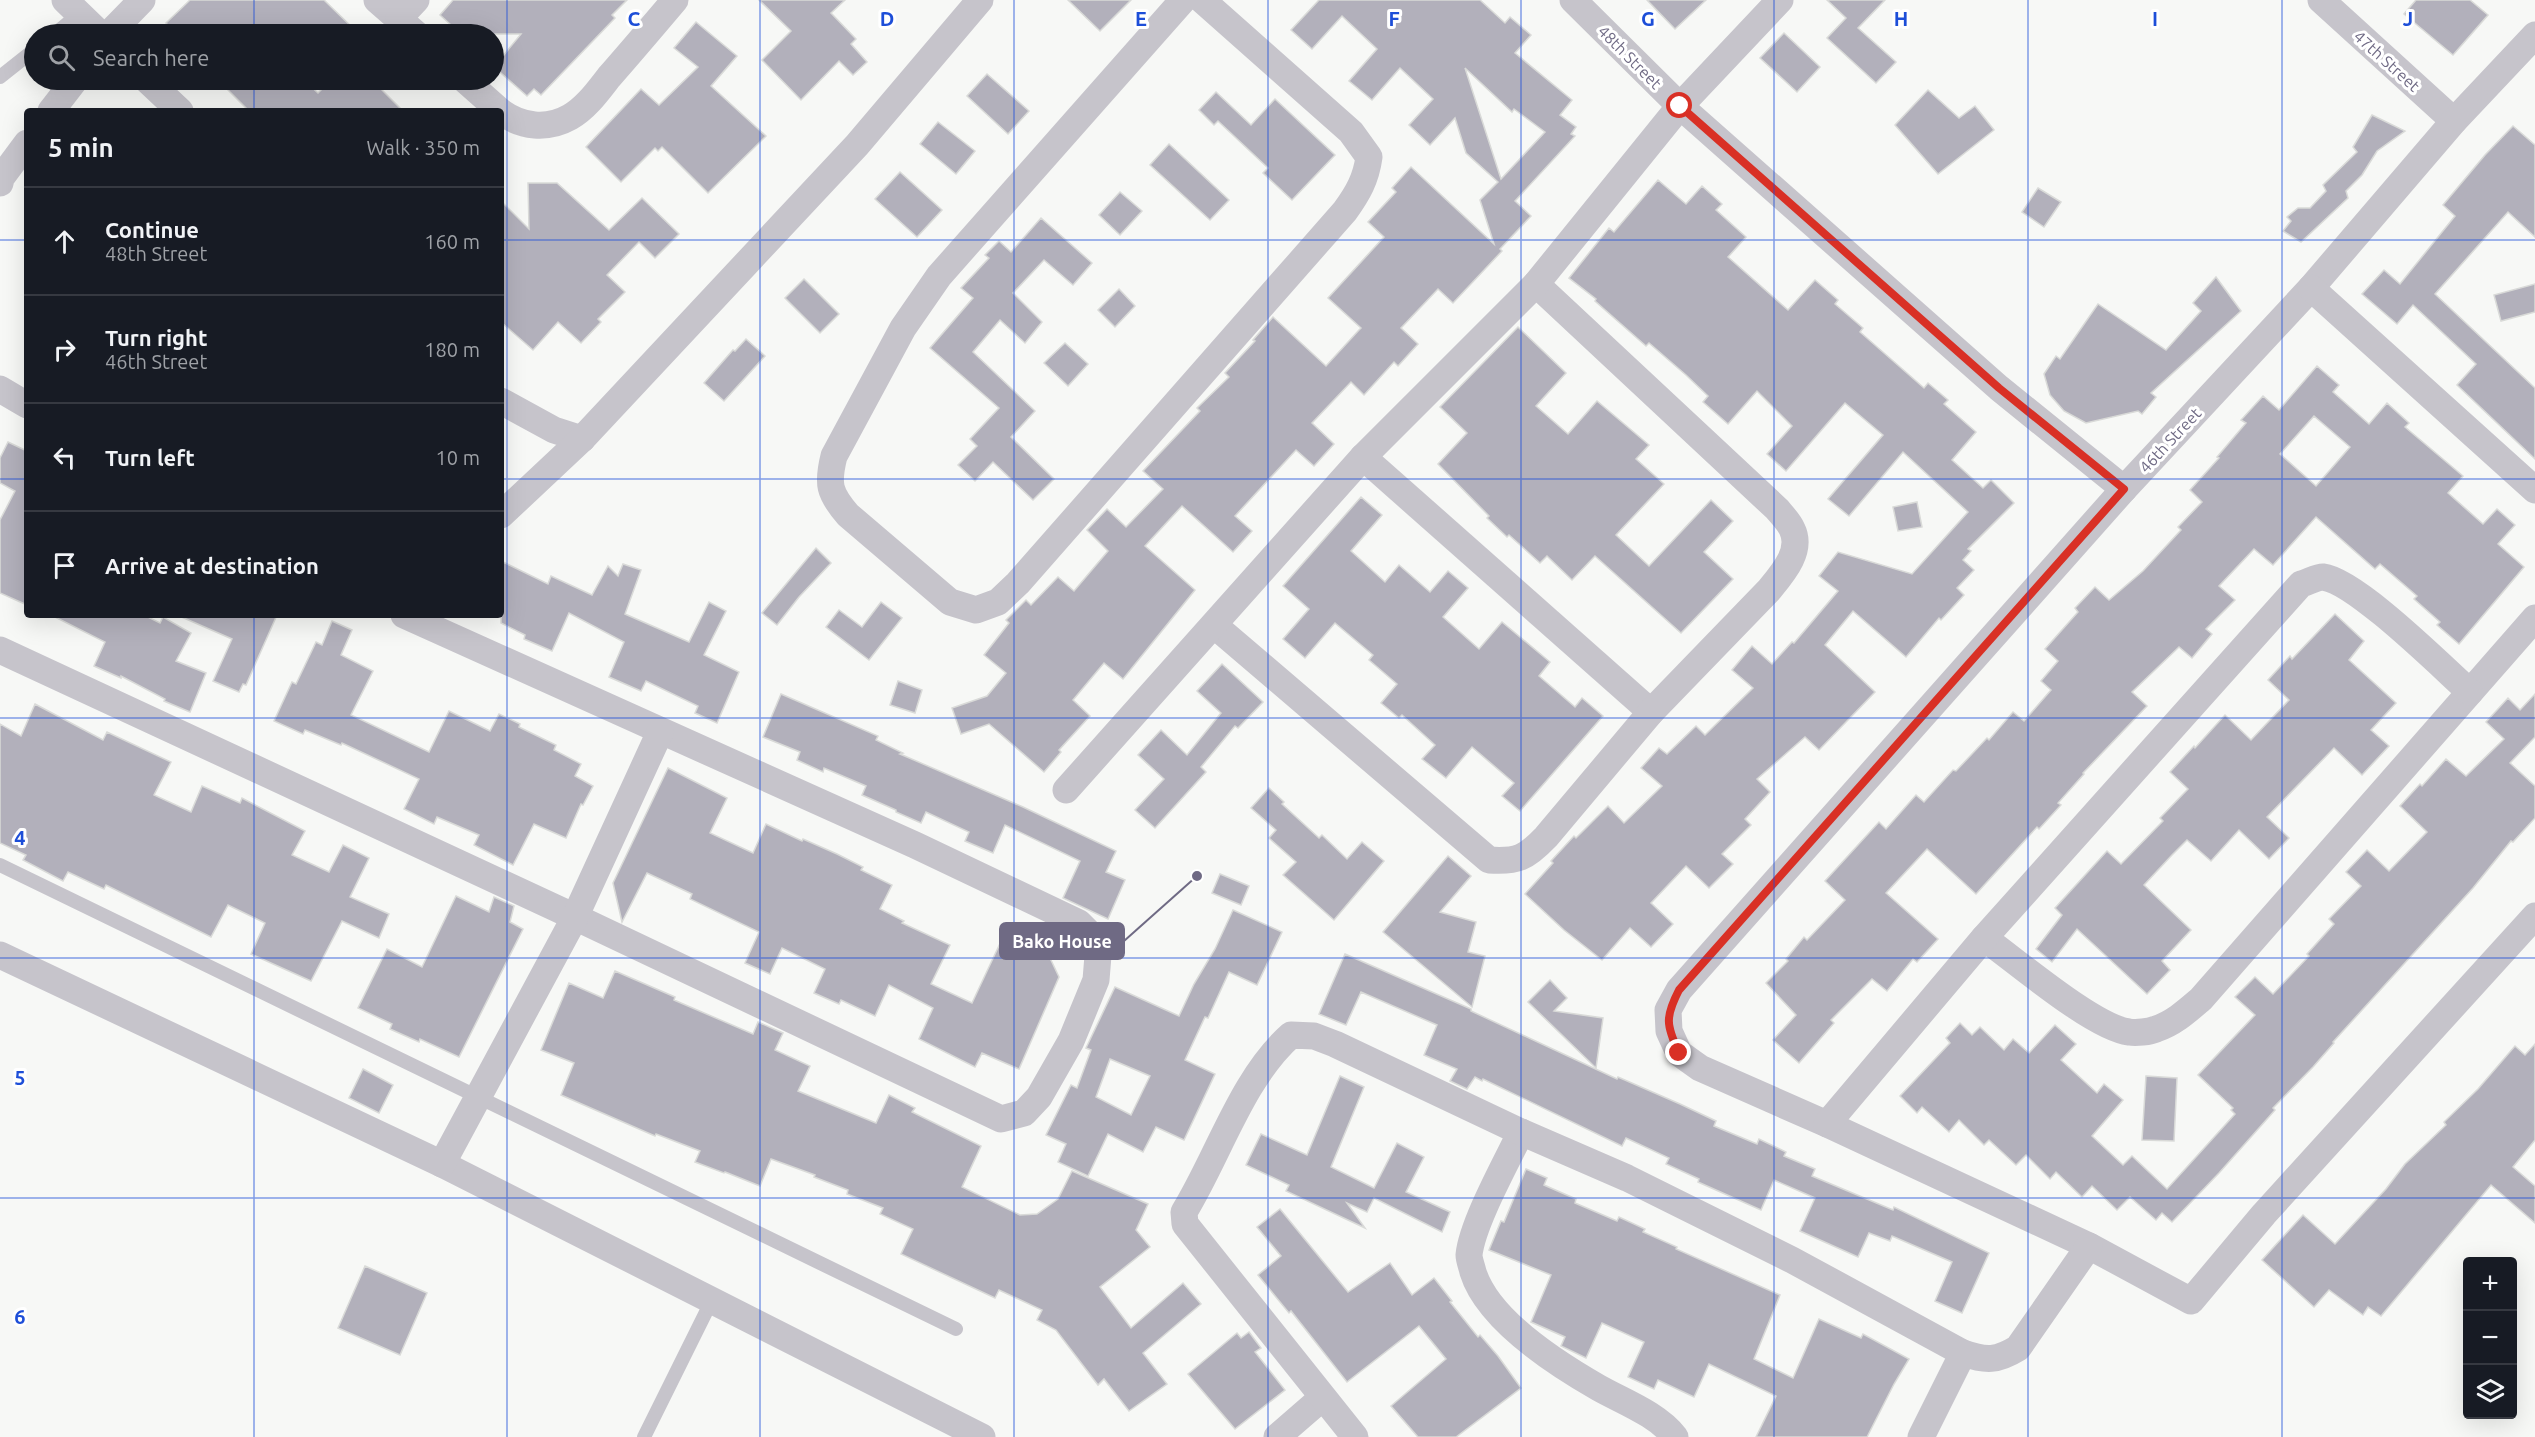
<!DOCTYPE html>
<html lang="en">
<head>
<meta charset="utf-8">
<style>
  :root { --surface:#171b24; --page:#242831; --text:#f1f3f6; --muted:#9ea1a6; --line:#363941 }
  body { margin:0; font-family:Ubuntu,sans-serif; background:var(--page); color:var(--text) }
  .controls { position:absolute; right:18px; bottom:18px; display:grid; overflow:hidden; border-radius:6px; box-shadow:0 6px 24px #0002 }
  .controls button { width:54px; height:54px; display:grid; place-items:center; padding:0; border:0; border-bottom:2px solid var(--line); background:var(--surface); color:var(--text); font:30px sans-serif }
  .stop { position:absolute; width:18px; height:18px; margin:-14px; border:4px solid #d93025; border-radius:50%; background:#fff }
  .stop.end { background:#d93025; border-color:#fff; box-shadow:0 2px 6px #0008 }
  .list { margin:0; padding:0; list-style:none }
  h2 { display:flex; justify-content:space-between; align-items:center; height:78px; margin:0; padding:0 24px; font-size:26px }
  h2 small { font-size:20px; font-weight:400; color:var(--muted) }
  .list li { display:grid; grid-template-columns:39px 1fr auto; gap:18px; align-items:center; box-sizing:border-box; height:108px; padding:0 24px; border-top:2px solid var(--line) }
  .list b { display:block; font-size:22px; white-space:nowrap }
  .list p { margin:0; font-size:20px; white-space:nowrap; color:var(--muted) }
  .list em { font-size:20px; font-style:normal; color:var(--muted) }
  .icon { flex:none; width:33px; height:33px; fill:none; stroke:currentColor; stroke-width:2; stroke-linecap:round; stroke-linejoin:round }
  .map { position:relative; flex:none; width:2535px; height:1437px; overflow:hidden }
  .search { position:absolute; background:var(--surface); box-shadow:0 6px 24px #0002; left:24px; top:24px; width:480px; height:66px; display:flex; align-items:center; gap:15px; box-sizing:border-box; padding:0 21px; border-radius:33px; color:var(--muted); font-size:22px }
  .panel { position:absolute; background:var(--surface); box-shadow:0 6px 24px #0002; left:24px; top:108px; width:480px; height:510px; border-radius:6px }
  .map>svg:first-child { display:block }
</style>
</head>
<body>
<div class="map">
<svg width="2535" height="1437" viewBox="0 0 2535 1437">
  <rect width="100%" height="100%" fill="#f7f8f6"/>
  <g fill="#b2b0bb" stroke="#d9dad8" stroke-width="1.5" fill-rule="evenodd">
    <polygon points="190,0 324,0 359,34 176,34 166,23"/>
    <polygon points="453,0 627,0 612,15 615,18 541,95 534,89 527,96 494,67 521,34 461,34 440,15"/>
    <polygon points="759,0 845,0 831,13 856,39 851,44 867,62 853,75 839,61 801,100 762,60 791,31"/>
    <polygon points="1068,0 1131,0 1100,31"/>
    <path d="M1319 0H1480L1505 23 1510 17 1531 35 1515 53 1572 100 1560 115 1576 127 1571 134 1575 136 1515 201 1531 216 1500 249 1502 251 1453 303 1438 289 1401 328 1418 344 1398 366 1394 362 1364 395 1351 382 1312 423 1334 444 1314 466 1296 450 1235 516 1252 531 1233 552 1182 506 1145 546 1195 590 1123 679 1104 663 1073 700 1090 716 1059 750 1061 752 1044 772 989 724 961 734 952 708 987 696 1006 673 984 655 1009 623 1006 620 1026 600 1031 605 1058 577 1074 591 1108 551 1087 530 1107 509 1126 527 1163 489 1143 471 1200 411 1197 408 1229 377 1225 373 1255 341 1253 340 1273 317 1326 366 1359 330 1361 328 1328 298 1384 237 1368 222 1396 192 1392 188 1411 167 1494 244 1480 200 1498 182 1466 153 1455 118 1430 145 1409 125 1433 99 1400 68 1372 100 1349 81 1377 49 1342 16 1312 49 1291 30ZM1465 68 1512 112 1514 109 1545 132 1501 179Z"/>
    <polygon points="1647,0 1706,0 1675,29"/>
    <polygon points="1827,0 1885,0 1858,28 1896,62 1876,83 1827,38 1846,18"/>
    <polygon points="2416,0 2470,0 2488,15 2453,55 2404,14"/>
    <polygon points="696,22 737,56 711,86 766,136 708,193 662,147 658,151 655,148 621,182 586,147 641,89 659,105 698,67 674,48"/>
    <polygon points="1784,33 1820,67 1797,92 1760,58"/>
    <polygon points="987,74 1029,111 1008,134 967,96"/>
    <polygon points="218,80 304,80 318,93 331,80 372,80 403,111 249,111"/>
    <polygon points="1928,90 1959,118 1975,106 1994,130 1938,174 1895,125"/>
    <polygon points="1216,92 1251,125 1275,99 1335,155 1292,200 1263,173 1268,168 1218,121 1214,125 1199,110"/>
    <polygon points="2372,115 2405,131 2377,151 2362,175 2346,191 2348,198 2301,242 2283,231 2291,221 2287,217 2298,208 2310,208 2326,191 2323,185 2357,152 2353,147"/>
    <polygon points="938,122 975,151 956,174 920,144"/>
    <polygon points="2513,126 2535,145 2535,237 2508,212 2435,294 2535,388 2535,459 2457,385 2476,364 2413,305 2397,324 2362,294 2384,270 2400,284 2455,216 2443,205 2485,155"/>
    <polygon points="1169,144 1229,200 1210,220 1150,165"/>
    <polygon points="900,172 942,210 917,237 875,199"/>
    <polygon points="1658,180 1686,204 1702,186 1722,204 1716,210 1746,237 1728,257 1788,310 1815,280 1838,300 1835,304 1863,328 1860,332 1924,388 1928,383 1948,400 1944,404 1976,432 1952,460 1983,488 1991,480 2014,503 1968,549 1971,551 1963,560 1974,570 1957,588 1964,595 1941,620 1939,618 1906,657 1853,611 1825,645 1875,692 1819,750 1805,737 1757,779 1770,792 1745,819 1751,825 1722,854 1733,864 1709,888 1686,866 1651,903 1673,924 1651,947 1630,928 1602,960 1564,930 1525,894 1553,863 1551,861 1574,836 1576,838 1608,806 1624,823 1662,786 1641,768 1659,748 1667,754 1696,726 1705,735 1753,688 1732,670 1752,646 1772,664 1792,642 1794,643 1838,591 1819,576 1838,552 1912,574 1968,512 1903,452 1849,516 1828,499 1883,435 1845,403 1786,471 1767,454 1792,426 1757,391 1728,424 1703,402 1708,396 1686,375 1649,343 1646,346 1595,301 1596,299 1569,278 1609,228 1614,232"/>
    <polygon points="528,183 557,183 609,230 642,198 679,234 655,258 639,242 607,275 625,292 598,319 601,322 581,343 558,322 533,350 501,322 501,201 529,229"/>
    <polygon points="2038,188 2061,202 2044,227 2022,212"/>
    <polygon points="1120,192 1142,211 1120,235 1099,215"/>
    <polygon points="1041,218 1092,263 1073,285 1044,260 1013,293 1042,322 1025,343 1000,320 973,352 1035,411 1011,437 1054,479 1033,500 993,462 975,481 958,465 977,446 970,439 999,408 930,348 973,298 961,288 989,258 985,255 999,241 1011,252"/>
    <polygon points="2216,277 2241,311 2151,393 2156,397 2142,414 2138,411 2086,423 2064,411 2050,395 2044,374 2056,356 2060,359 2098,304 2166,350 2201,311 2193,303"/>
    <polygon points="804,279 839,314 820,333 785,298"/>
    <polygon points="2535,284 2535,312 2501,321 2494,295"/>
    <polygon points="1119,289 1135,306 1115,327 1098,310"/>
    <polygon points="1518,327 1566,373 1536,406 1568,434 1597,401 1649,445 1636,459 1664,484 1616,535 1649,566 1711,500 1733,521 1704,552 1733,579 1681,633 1595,556 1572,580 1547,556 1540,563 1509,535 1507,537 1487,518 1489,516 1438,464 1467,433 1440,407"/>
    <polygon points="746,339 765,356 724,401 704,383 733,350 735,351"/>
    <polygon points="1065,343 1088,364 1068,386 1044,363"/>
    <path d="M2317 366 2339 385 2333 392 2369 424 2387 403 2409 423 2405 427 2463 476 2448 493 2483 524 2497 509 2515 525 2498 544 2524 567 2459 644 2437 625 2440 622 2414 599 2417 596 2380 564 2375 569 2316 517 2273 565 2254 549 2219 586 2235 600 2206 629 2212 634 2192 658 2179 647 2132 692 2147 706 2083 773 2084 774 2058 803 2061 805 2039 829 2037 827 1976 894 1927 849 1886 893 1938 939 1917 962 1913 959 1887 991 1872 979 1831 1020 1834 1023 1799 1063 1773 1040 1796 1015 1766 983 1788 961 1786 959 1804 937 1807 940 1845 900 1825 881 1879 822 1886 829 1916 795 1924 802 1953 770 1956 771 1987 738 1989 740 2013 712 2024 721 2051 690 2041 681 2058 661 2045 649 2078 612 2075 608 2095 587 2109 600 2143 571 2181 530 2178 527 2202 502 2190 490 2219 458 2217 457 2246 423 2241 420 2263 396 2279 410ZM2314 416 2350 447 2316 486 2280 454Z"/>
    <polygon points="8,442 27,451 27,605 0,593 0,520 15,491 0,483 0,458"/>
    <polygon points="1361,497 1382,515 1351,551 1385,582 1399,565 1430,592 1448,571 1468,588 1443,617 1479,649 1502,622 1550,662 1539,676 1575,707 1582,698 1603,716 1520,811 1502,796 1514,783 1472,747 1446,778 1422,759 1435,745 1402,715 1399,718 1381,703 1397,684 1369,660 1373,655 1335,623 1305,658 1283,639 1309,609 1283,586"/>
    <polygon points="1917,502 1922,527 1898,531 1893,507"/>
    <polygon points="816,548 831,563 799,597 777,625 762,613"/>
    <polygon points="501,561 548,584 551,576 592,595 608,566 618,576 623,564 641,570 625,614 689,642 709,602 726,611 704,655 739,672 717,723 695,713 698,706 646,681 641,691 609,677 624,642 569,613 552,651 524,639 525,635 501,623"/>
    <polygon points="881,602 902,618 869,660 826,627 839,610 862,627"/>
    <polygon points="2335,614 2364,641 2349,660 2396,703 2371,730 2389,746 2362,775 2334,748 2267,817 2289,838 2269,859 2239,830 2211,861 2187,840 2172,855 2144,885 2191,930 2162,961 2170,970 2147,994 2077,929 2052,962 2036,949 2062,915 2055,908 2107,851 2121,864 2163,821 2160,818 2188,789 2170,772 2194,746 2195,748 2225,715 2251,740 2289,700 2268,680 2290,656 2292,659"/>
    <polygon points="51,615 144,615 160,623 163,617 191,633 176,661 206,673 190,712 164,701 165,699 121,676 121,678 94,666 105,642"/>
    <polygon points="177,615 277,615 246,685 243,684 239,692 213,681 232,639"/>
    <polygon points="332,621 352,630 341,655 373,671 351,715 429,752 449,711 490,731 499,714 520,724 519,727 556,745 554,750 581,764 575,776 593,786 583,805 581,804 566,838 534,824 513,865 474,845 479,835 437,817 434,824 404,809 419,779 342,743 341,745 305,730 303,734 274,721 292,682 296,684 316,642 322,645"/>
    <polygon points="1222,664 1263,702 1238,728 1235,726 1201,767 1206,772 1155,828 1135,810 1164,779 1138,755 1161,730 1187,755 1221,713 1197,691"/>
    <polygon points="898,681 922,690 915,713 890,705"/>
    <polygon points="781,694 878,736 876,740 903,753 900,754 1023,807 1116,851 1106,872 1125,880 1108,919 1063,898 1080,861 1005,825 993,853 965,841 969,832 926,812 921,823 896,812 896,810 862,795 866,786 824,768 823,772 797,760 800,752 763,737"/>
    <polygon points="2535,694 2535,737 2510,763 2535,786 2535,818 2513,842 2511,841 2473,888 2333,1042 2334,1043 2313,1067 2273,1108 2275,1110 2219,1173 2172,1222 2162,1213 2156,1220 2130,1197 2117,1210 2092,1186 2082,1197 2056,1172 2050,1179 2026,1155 2016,1165 1989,1140 1984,1145 1959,1120 1949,1132 1922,1107 1917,1113 1900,1096 1950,1043 1946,1038 1960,1023 1972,1035 1980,1027 2004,1050 2013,1039 2029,1053 2055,1025 2076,1044 2061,1060 2097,1093 2104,1084 2123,1100 2092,1136 2123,1165 2132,1156 2167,1189 2235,1114 2231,1110 2233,1108 2198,1075 2255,1015 2235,997 2255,977 2273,994 2309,956 2307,954 2334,924 2329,919 2361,886 2346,872 2367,850 2389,871 2427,832 2400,806 2420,784 2422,786 2446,759 2466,776 2504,739 2486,722 2508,698 2520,710"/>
    <polygon points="35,704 103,740 107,732 171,762 154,795 191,812 202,786 240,803 242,798 305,831 292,855 329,872 343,845 369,858 350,897 389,914 379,938 342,921 311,981 251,954 265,923 228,905 211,937 106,885 104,889 68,872 63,881 23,860 26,855 0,843 0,724 21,736"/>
    <polygon points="668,768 727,798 710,833 753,853 766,824 802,841 803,839 837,854 863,867 861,870 892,885 880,909 904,921 902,923 950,945 931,984 972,1003 1004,935 1050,958 1059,977 1019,1069 982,1053 975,1067 919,1039 933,1008 889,985 875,1016 841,1000 839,1004 814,993 825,969 782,948 770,974 745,963 759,932 690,899 692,894 647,873 622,922 613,883"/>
    <polygon points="1269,788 1284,802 1282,804 1319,838 1322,835 1347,859 1362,842 1384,861 1334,920 1283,875 1296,862 1269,838 1276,830 1251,808"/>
    <polygon points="1448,856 1471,876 1440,912 1476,922 1468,952 1485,956 1472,1007 1383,932"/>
    <polygon points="1220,874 1249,886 1241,905 1212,893"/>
    <polygon points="456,896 489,912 494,897 514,906 510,922 523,929 459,1057 420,1039 419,1042 390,1029 392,1024 358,1008 387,949 422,967"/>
    <path d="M1233 910 1282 932 1257 985 1229 972 1208 1018 1205 1017 1185 1060 1215 1074 1184 1140 1156 1127 1143 1152 1108 1134 1088 1176 1058 1162 1066 1144 1046 1135 1071 1085 1077 1088 1091 1050 1086 1048 1115 987 1179 1016 1194 984 1215 949ZM1110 1059 1150 1076 1131 1115 1096 1097Z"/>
    <polygon points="1345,954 1471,1009 1471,1011 1617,1079 1618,1077 1680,1104 1716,1121 1714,1126 1757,1144 1759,1139 1786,1152 1784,1156 1815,1169 1812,1176 1893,1210 1894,1207 1989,1253 1962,1313 1935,1301 1952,1262 1892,1236 1890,1241 1869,1233 1858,1257 1800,1231 1815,1198 1774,1180 1761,1210 1698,1182 1699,1179 1666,1164 1669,1158 1626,1138 1622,1146 1483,1079 1482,1081 1475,1077 1467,1089 1450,1081 1457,1069 1424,1055 1437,1025 1361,992 1346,1025 1319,1014"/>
    <polygon points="615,971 675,997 674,1000 753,1034 758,1022 783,1033 775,1050 810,1066 798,1091 876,1123 889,1095 915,1108 912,1112 981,1146 962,1187 1020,1215 1037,1214 1058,1199 1072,1171 1148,1204 1136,1230 1150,1247 1100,1287 1131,1328 1183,1283 1201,1304 1143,1353 1167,1384 1129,1411 1104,1379 1098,1385 1056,1330 1037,1320 1042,1310 999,1290 995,1298 901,1254 913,1229 880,1214 883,1208 847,1194 848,1190 814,1177 815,1175 771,1159 760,1186 725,1172 724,1173 695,1162 700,1151 656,1134 655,1136 561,1095 574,1063 541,1050 569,983 603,998"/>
    <polygon points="1550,980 1567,998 1554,1011 1603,1018 1596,1068 1528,1002"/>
    <polygon points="2535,1044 2535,1140 2513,1167 2535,1186 2535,1223 2491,1185 2381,1316 2368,1307 2363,1315 2329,1290 2314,1307 2262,1260 2303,1215 2335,1244 2386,1189 2405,1164 2446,1125 2444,1122 2478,1089 2515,1046 2525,1055"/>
    <polygon points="363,1069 393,1085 379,1113 349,1098"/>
    <polygon points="1340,1076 1364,1087 1331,1167 1374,1188 1397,1143 1424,1157 1406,1192 1450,1212 1442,1232 1374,1198 1367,1212 1347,1203 1365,1228 1286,1191 1289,1185 1246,1165 1261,1134 1307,1155"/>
    <polygon points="2146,1076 2177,1078 2174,1141 2142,1140"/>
    <polygon points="1526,1169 1547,1178 1544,1185 1576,1199 1575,1203 1617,1221 1619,1217 1645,1229 1643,1232 1677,1247 1676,1249 1780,1295 1754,1359 1793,1378 1819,1319 1861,1338 1863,1334 1909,1359 1894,1384 1867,1437 1756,1437 1776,1396 1709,1364 1694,1397 1658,1380 1654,1389 1628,1377 1644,1342 1602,1323 1586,1358 1561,1346 1565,1337 1531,1322 1551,1275 1489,1250 1501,1221 1504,1222"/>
    <polygon points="1280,1209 1348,1292 1390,1263 1412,1295 1434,1278 1452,1301 1450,1302 1478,1337 1480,1335 1498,1356 1521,1388 1456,1437 1418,1437 1391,1406 1446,1359 1419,1326 1347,1382 1291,1311 1289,1313 1258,1275 1281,1256 1257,1227"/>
    <polygon points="365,1266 427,1293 400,1355 338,1328"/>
    <polygon points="1249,1332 1261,1348 1255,1352 1285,1390 1235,1429 1188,1374 1237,1333 1241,1338"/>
  </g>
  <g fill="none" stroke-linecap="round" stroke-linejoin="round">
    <g stroke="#c6c4cb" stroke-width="14">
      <polyline points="55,34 79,14"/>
      <polyline points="0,77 34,50"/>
      <polyline points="0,865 956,1329"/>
      <polyline points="644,1437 712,1300"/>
    </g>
    <g stroke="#c6c4cb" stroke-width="27">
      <polyline points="65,0 100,34"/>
      <polyline points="377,0 416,34"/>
      <path d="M1183 0 939 276 903 328 834 456C827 484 829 493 848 515L950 602 976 610 998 602 1018 583 1345 211C1358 193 1366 179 1369 157L1351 132 1202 0"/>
      <polyline points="1573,0 1680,106 1999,388 2124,489"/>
      <polyline points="2321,0 2454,121"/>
      <polyline points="399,18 416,0"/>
      <polyline points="109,34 142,0"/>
      <polyline points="2535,35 2454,121 2311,288 2124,489 1679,990 1668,1010 1669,1031 1679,1053 1700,1068 1827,1124 2089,1246 2191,1301 2264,1214 2535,916"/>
      <polyline points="147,80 180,111"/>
      <polyline points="465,80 500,111"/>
      <polyline points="51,111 75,80"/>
      <path d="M501 112C522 127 547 130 570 117 586 108 598 91 609 77 631 52 653 26 675 0"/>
      <polyline points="0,183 1,178 27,143"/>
      <polyline points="2311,288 2535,490"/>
      <polyline points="0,389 27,405"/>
      <polyline points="501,401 554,430 582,439"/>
      <polyline points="1363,457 1651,712"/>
      <polyline points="501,515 582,439 857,145 980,0"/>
      <path d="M1214 625 1489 860C1517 862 1526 858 1546 837L1651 712 1769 590C1782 574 1803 551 1792 529 1789 522 1782 515 1777 509L1536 284"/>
      <polyline points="0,650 575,917 1001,1119 1024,1113 1039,1097 1071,1041 1096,980 1099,943 1079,923 915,845 404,615"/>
      <polyline points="1066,790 1363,457 1536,284 1680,106 1780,0"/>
      <path d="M1984 938C2015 960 2094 1028 2129 1032 2136 1033 2149 1032 2156 1029 2174 1023 2187 1011 2201 999L2535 618"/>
      <polyline points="0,955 442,1164 982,1437"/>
      <path d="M1827 1124 1984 938 2301 584C2308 582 2317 577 2323 577 2356 581 2442 667 2470 692"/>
      <path d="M1521 1132C1506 1163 1472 1224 1469 1255 1469 1260 1472 1267 1473 1272 1488 1320 1557 1364 1599 1388 1624 1402 1657 1414 1675 1437"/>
      <polyline points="442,1164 575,917 660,732"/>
      <polyline points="1277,1437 1322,1398"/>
      <path d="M1355 1437 1185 1224 1184 1212C1218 1157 1242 1078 1291 1035L1314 1036 1335 1044 1521 1132 1627 1178 1792 1260 1963 1353C1986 1361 1997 1361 2018 1348L2089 1246"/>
      <polyline points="1921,1437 1963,1353"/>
    </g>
  </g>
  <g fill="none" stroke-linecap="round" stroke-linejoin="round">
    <path stroke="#d93025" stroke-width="8" d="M1679 1053C1666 1025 1665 1017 1679 990L2124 489 1999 388 1680 106"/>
  </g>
  <path fill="none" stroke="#1d4ed8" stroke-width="1.5" stroke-opacity="0.55" d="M254 0V34M507 0V1437M760 0V1437M1014 0V1437M1268 0V1437M1521 0V1437M1774 0V1437M2028 0V1437M2282 0V1437M254 80V111M0 240H27M501 240H2535M0 479H27M501 479H2535M254 615V1437M0 718H2535M0 958H2535M0 1198H2535"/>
  <g text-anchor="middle" stroke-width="6" stroke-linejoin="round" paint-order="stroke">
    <g font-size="16" fill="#6f6a84" stroke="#fff">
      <text transform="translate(1630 57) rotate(45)" y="6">48th Street</text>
      <text transform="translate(2387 61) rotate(42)" y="6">47th Street</text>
      <text transform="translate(2170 440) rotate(-47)" y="6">46th Street</text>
    </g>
  </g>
  <g font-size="20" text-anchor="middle" font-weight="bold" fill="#1d4ed8" stroke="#fff" stroke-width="6" stroke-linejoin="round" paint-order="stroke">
    <text x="634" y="26">C</text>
    <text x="887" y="26">D</text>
    <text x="1141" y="26">E</text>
    <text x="1394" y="26">F</text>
    <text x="1648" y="26">G</text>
    <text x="1901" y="26">H</text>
    <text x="2155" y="26">I</text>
    <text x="2408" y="26">J</text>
    <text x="20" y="845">4</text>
    <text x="20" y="1085">5</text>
    <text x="20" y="1324">6</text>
  </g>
  <path fill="none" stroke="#6f6a84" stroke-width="2" d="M1197 876L1124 941"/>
  <circle fill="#6f6a84" stroke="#fff" stroke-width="2" cx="1197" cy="876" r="6"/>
  <rect fill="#6f6a84" stroke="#6f6a84" stroke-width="2" x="1000" y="923" width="124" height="36" rx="6"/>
  <g font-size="18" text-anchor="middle" font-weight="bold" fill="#fff">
    <text x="1062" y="948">Bako House</text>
  </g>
</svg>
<div class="controls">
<button>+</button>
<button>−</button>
<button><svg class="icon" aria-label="layers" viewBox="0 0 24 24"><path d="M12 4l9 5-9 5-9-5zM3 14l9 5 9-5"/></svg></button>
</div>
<div class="stop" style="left:1680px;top:106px"></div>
<div class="stop end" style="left:1679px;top:1053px"></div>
<div class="search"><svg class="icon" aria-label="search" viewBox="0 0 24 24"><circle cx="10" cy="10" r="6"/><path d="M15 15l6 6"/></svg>Search here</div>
<section class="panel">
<h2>5 min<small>Walk · 350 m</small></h2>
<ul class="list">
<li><svg class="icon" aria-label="ahead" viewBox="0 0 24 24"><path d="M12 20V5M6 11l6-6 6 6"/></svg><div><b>Continue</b><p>48th Street</p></div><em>160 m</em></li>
<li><svg class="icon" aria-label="right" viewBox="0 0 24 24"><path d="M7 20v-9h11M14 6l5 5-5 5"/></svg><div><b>Turn right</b><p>46th Street</p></div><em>180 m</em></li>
<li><svg class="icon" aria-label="left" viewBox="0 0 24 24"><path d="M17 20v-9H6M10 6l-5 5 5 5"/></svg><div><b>Turn left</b></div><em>10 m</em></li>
<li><svg class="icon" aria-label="arrive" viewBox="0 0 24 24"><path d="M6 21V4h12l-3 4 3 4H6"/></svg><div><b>Arrive at destination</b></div></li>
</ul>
</section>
</div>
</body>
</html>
